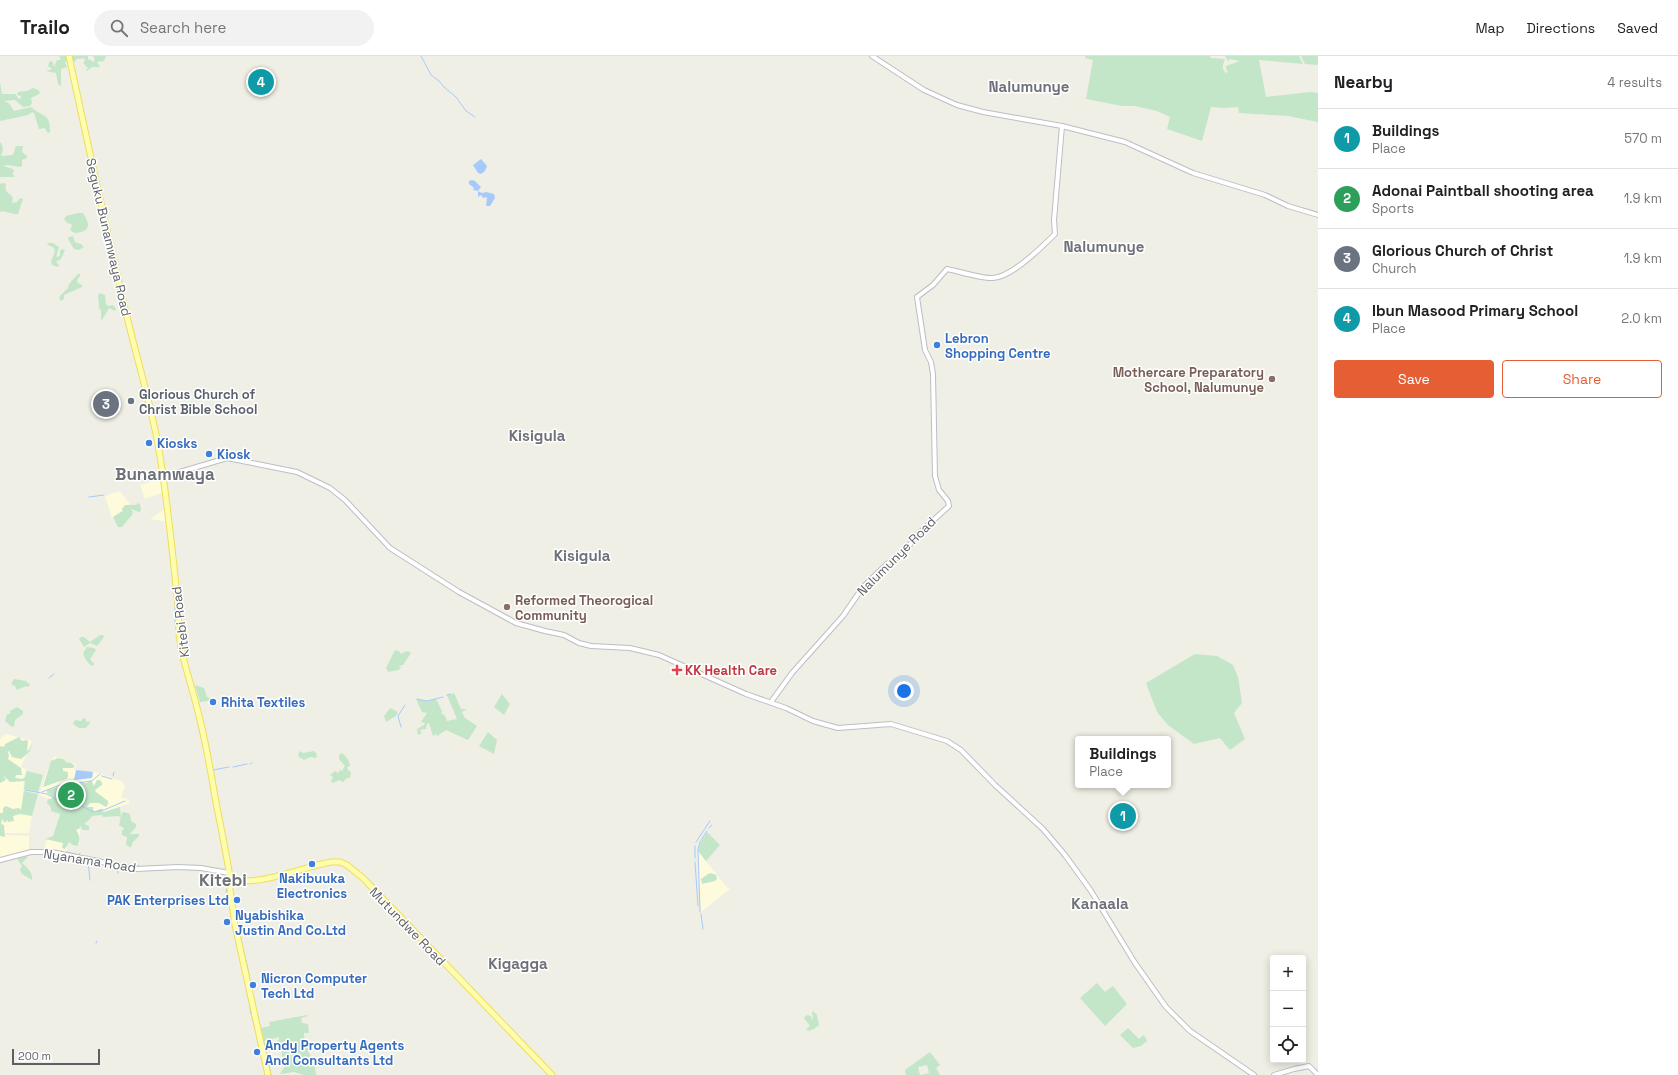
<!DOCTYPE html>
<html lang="en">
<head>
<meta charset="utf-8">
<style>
  :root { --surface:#fff; --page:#f2f2f2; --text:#202124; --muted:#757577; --line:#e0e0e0; --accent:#e65e34 }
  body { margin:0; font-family:"Space Grotesk",sans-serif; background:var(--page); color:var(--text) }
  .controls { position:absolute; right:12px; bottom:12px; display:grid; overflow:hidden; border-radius:4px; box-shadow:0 2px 10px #0003 }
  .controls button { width:36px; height:36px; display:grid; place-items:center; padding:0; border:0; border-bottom:1px solid var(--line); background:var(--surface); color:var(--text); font:20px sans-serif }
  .scale { position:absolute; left:12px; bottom:10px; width:88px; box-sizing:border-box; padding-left:4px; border:2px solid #5d6066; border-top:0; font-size:11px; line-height:14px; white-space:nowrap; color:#5d6066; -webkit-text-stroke:3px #fff; paint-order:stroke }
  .you { position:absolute; left:904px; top:635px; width:14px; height:14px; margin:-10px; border:3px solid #fff; border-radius:50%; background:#1a73e8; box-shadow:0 0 0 6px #1a73e833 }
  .badge { display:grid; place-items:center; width:26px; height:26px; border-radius:50%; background:var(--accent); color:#fff; font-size:13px; font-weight:700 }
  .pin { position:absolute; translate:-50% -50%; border:2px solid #fff; box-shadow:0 1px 4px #0006 }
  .popup { position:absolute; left:1075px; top:680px; width:96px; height:52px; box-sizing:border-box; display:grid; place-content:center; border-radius:4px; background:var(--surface); filter:drop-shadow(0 1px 3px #0005); font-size:13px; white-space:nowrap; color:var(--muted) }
  .popup b { font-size:15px; color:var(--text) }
  .popup::after { content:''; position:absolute; left:50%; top:100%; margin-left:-8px; border:8px solid transparent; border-top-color:var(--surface) }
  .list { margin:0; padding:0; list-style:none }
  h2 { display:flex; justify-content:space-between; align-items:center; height:52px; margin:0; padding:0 16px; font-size:17px }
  h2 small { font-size:13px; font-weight:400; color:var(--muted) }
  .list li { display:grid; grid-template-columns:26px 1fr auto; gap:12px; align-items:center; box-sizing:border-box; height:60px; padding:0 16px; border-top:1px solid var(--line) }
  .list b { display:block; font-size:15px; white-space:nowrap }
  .list p { margin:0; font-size:13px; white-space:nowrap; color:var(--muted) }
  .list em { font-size:13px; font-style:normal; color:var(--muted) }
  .actions { display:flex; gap:8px; padding:12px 16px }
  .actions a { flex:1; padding:9px 0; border:1px solid var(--accent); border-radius:4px; text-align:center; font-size:14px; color:var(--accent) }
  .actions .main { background:var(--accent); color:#fff }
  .icon { flex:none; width:22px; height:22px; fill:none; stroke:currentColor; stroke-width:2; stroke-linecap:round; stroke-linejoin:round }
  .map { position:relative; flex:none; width:1318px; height:1019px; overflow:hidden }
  header { display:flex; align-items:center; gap:24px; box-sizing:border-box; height:56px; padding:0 20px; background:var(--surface); border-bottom:1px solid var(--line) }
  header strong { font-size:19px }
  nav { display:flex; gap:22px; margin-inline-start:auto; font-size:14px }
  .search { width:280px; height:36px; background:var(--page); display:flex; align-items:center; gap:10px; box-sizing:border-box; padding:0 14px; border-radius:22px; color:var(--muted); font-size:15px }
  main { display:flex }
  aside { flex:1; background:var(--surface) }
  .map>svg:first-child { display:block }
</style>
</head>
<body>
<header>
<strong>Trailo</strong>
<div class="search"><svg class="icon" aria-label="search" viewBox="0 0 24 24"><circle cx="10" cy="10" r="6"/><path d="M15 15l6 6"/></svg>Search here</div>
<nav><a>Map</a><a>Directions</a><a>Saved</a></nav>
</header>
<main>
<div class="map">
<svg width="1318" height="1019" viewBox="0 0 1318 1019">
  <rect width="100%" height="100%" fill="#efefe5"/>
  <g fill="#fdfbdc">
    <polygon points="161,423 164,436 145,443 140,429"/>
    <polygon points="120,435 130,448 122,452 123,454 112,462 105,440"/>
    <polygon points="166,454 168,466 150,463 162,455"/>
    <polygon points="6,678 32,685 21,711 27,714 25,717 21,758 32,760 29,777 6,777 5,779 29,780 29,794 0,803 0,683"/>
    <polygon points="54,701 64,702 67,706 76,708 74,714 99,717 123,726 125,731 121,741 129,744 130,747 80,764 80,788 68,786 66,796 45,794 46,783 52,784 63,745 52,744 39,739 47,715"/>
    <polygon points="698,795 725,829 730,833 701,856"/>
  </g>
  <g fill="#c3e6c8">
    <polygon points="59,0 66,0 67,5 65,6 67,11 61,13 61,30 58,28 56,17 46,15 52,13 48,10 50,5 53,6 54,11 57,4 61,4"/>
    <polygon points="72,0 88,0 88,3 94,6 95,3 93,0 106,0 104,5 97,6 100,11 92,11 87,15 86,14 88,12 83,7 85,5 84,2 77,3 74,6"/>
    <path d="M1085 0H1210L1211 2 1225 3C1223 8 1221 13 1226 17L1228 16 1226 13V10L1240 5 1230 3 1228 5 1225 0H1299L1303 8 1259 4 1266 41 1310 36 1318 37V66L1288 60 1239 57 1238 51 1223 52 1211 51 1202 85 1167 73 1170 61 1157 55 1135 50H1122L1086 43 1093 4 1085 2Z"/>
    <polygon points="1301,0 1318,0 1318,9 1305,8"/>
    <path d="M0 26 2 38H15L19 43 21 42V40L17 39 18 36 27 35 33 32 38 34 40 36 39 38 31 42 32 47 30 50 23 51 15 44 4 45 9 47 14 55 31 51C42 61 51 57 50 77L47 76 45 72 39 73 34 57 32 56 28 59 0 65Z"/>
    <path d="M0 86C4 90 3 96 1 100L13 99 16 90H23L22 96 27 100V102L22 104V110L20 111 7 109 3 110 13 113 14 115 12 118 15 120 14 121H0Z"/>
    <path d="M3 127 6 128C4 138 9 135 13 142L12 147 17 146 20 142 23 143 18 158C11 159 7 154 0 156V128Z"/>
    <path d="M78 157H83C91 169 90 176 75 177L70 174 72 170 71 168 67 167 64 163 66 160Z"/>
    <polygon points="73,180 75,186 81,188 84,191 79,194 74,193 68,183 69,181"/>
    <path d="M48 187H53L59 191 56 201 60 200V195L62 193 65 194 61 203 56 206 59 209 58 211 52 209 51 206C52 201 56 198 54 192L47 188Z"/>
    <polygon points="78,218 80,218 80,220 77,224 78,227 82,229 82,231 64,239 64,243 61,245 59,243 60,240 68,232 69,228"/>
    <polygon points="100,237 105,239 106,248 108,250 113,249 116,252 115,255 109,252 102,264 101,263 101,254 99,252 98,239"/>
    <polygon points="138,447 140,448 141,455 139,456 131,453 133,456 132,459 122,471 118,471 113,461 123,455 122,453 125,449 136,449"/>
    <polygon points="100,579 103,579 104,581 97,590 90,587 84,591 79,583 81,581 84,581 90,586"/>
    <path d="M87 591 94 592 96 594 90 603 94 608 93 610C87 608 85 602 83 597Z"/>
    <polygon points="395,594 399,595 401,598 407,595 411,597 403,609 398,610 401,611 399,614 388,616 386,612"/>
    <polygon points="1195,598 1217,600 1233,609 1238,621 1242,647 1234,657 1245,683 1230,694 1220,682 1194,688 1168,669 1157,656 1146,627"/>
    <polygon points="14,623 26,625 30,629 28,631 26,630 17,634 15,630 11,628"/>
    <polygon points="195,629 204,632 207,641 216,644 217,646 214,648 208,645 200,646"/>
    <polygon points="454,637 461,653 467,653 462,656 465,662 477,670 468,684 446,674 437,680 436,678 433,680 429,667 427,668 426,673 420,674 422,677 418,679 417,673 424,669 425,667 421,666 427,657 422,656 416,643 426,645 436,643 442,655 441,657 445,660 447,665 457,663 447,639"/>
    <polygon points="502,638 510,648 504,659 494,651"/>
    <polygon points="17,651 23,655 23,658 15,664 14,670 12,671 5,665 7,658 10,658 10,655"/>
    <polygon points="390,652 398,656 396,660 386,666 384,660"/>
    <polygon points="84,662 86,663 86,666 89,665 90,667 86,672 79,672 73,668 75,664 81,665"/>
    <polygon points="488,676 497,684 494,698 479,690"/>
    <polygon points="19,681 22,685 26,684 28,685 27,695 29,694 32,688 30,695 21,703 12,701 9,695 8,696 9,700 8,703 21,712 22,719 16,719 15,722 22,723 25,721 27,715 43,719 38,736 24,733 25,725 10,726 3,719 6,724 0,727 0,690 4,691 5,688"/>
    <polygon points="300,695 303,697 314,695 317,698 316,702 310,701 304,704 299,701 298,699"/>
    <path d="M341 697C346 699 349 705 350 710L347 711 348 714 351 716 350 722H347L343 726 339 724 333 727 331 725 333 721 330 719 335 715 338 717 340 714 342 715 345 710 339 703V699Z"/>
    <polygon points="58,702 64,703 66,706 71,707 75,710 73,712 63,712 63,715 68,716 68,721 66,723 43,731 51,705"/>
    <path d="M91 724 94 730 97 724H100L102 727V729L95 734 96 736 108 745V748L106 751 99 747H90L87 751H93L94 756 100 753H103L102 755 104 756 120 751 121 762 119 760 103 761 102 759 92 760 90 763 84 768 89 770V774H82L81 769 80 772 76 774C80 779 81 785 77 790L73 789 69 786 65 793 62 792 63 787 45 783 53 780 60 758 51 755V751L47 747 48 743H51L53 741 47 737V734L76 726 87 727Z"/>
    <polygon points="24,735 38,738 32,760 20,758 13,760 14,765 8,766 7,764 5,767 2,763 1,768 4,769 5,781 0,780 0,757 3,757 3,752 6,750 13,753 19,752 21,754"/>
    <polygon points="124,756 130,758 131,765 136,768 136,771 130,778 139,778 139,780 133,786 130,793 130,791 126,789 127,781 122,779 122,774 125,773 119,769 122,757"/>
    <polygon points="707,776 720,789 706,805 698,795 700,788"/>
    <path d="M22 800 23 802 24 800 28 801 22 807C26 811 34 817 32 824L22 818 20 814 22 810 16 801Z"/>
    <polygon points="711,817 716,819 717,823 715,825 702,828 701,823 708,818"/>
    <polygon points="1097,927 1105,936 1113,930 1127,948 1105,970 1080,942"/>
    <polygon points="813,955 817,959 819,969 814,973 809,975 806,973 810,970 804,962 807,959 811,960 812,964 813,963 812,957"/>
    <polygon points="307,959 308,960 301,962 302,967 308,968 309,977 304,977 304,980 309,995 308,996 314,1004 316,1019 304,1019 294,1016 280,1018 285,1010 284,1002 306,996 282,1002 281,990 279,990 277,985 279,984 279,981 264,985 261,972 270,970 269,966"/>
    <polygon points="1128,972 1139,983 1144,979 1147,985 1141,990 1133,992 1120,979"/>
    <polygon points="930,996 940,1009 936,1012 940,1019 921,1019 929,1017 927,1009 918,1011 920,1019 906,1019 905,1014"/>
  </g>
  <g fill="#a7cafd">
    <polygon points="481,103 487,110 485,115 481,118 478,117 473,109"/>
    <polygon points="472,124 475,125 481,131 478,135 482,137 486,136 494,138 495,142 490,150 486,150 487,141 483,142 481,139 478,141 478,135 473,134 474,132 469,128 469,125"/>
    <polygon points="76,714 93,716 92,722 74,724"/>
  </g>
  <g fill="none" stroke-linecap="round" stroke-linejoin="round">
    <g stroke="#a7cafd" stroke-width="1">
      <polyline points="421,0 431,19 439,25 444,31 456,41 466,55 475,61"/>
      <polyline points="151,423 160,421"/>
      <polyline points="143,425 149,424"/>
      <polyline points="89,441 104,439"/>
      <polyline points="172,519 174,531"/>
      <polyline points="175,568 175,549"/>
      <polyline points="49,622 54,618"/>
      <polyline points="447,639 450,638"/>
      <polyline points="417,643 427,645 443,641"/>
      <polyline points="198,668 202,684"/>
      <polyline points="401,671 398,660 405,649"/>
      <polyline points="250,708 252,707"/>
      <polyline points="233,711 247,708"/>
      <polyline points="213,714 229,711"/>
      <polyline points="102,720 112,723"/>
      <polyline points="113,720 114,716"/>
      <polyline points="25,734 47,738 55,743 76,747 93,756 104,754 125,745"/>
      <polyline points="42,736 60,729 92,725 100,718"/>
      <polyline points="709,772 712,769"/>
      <polyline points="696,786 710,765"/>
      <polyline points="67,796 79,799 80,797"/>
      <polyline points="86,800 88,800"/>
      <polyline points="90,801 101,803"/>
      <polyline points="695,802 695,790"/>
      <polyline points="88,805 90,824"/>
      <polyline points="695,806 698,850"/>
      <polyline points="124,808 139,810"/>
      <polyline points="106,809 115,811"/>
      <polyline points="118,817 117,811 127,813"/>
      <polyline points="232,830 233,827"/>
      <polyline points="226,836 227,832"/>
      <polyline points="227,838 227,842"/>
      <polyline points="229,845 230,849"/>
      <polyline points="230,853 231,861"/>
      <polyline points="700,856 698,793 700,786 707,775"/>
      <polyline points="701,858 703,873"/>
      <polyline points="237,866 238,868"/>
      <polyline points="238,870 240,877"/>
      <polyline points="240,878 242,888"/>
      <polyline points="96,887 97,885"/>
      <polyline points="243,892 244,897"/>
      <polyline points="245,899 245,900"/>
      <polyline points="246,904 251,929"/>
      <polyline points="248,943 249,944"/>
      <polyline points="249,945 250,950"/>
      <polyline points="250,952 251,958"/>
      <polyline points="252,961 255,973"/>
      <polyline points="260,970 263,985"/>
      <polyline points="264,986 271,1019"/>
    </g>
    <defs>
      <g id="minor">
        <polyline points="872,0 924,34 957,49 983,56 1062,70 1125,86 1193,117 1265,139 1288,150 1318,159"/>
        <polyline points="163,421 227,402 297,416 330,432 345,444 390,492 459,536 516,567 545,575 564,579 579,587 591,590 630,592 659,599 746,638 786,652 813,665 827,669 838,672 891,668 947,685 961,694 995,729 1043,773 1065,799 1091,835 1135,907 1166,951 1190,975 1254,1019"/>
        <path d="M771 646 792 617 843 560 863 531 888 507 902 499 917 479 949 450 948 445 939 434 935 420 933 318 931 306 925 294 917 241 933 229 947 213C958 215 982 223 993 222 1012 221 1042 191 1055 178L1054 164 1062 70"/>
        <polyline points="0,804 31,796 52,796 136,813 178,811 201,812 229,817"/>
        <polyline points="1274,1019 1294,1013 1309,1010 1318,1019"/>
      </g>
      <g id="major">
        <path d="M69 0C88 89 107 177 128 265 138 306 150 346 158 388 168 445 173 502 179 559 176 589 189 619 196 648 204 678 210 710 215 741 220 768 226 794 230 822L229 826 235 869 268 1019"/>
        <path d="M230 822C253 833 305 810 331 806H340L347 809 363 822 552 1019"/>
      </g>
    </defs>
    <use href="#minor" stroke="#bdbec4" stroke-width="6"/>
    <use href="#major" stroke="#efdd5f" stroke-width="7"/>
    <use href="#minor" stroke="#fff" stroke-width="4"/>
    <use href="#major" stroke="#fdfdac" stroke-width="5"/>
  </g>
  <g fill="#3f7fe0" stroke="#fff" stroke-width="1.5">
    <circle cx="937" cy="289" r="4"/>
    <circle cx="149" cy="387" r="4"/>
    <circle cx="209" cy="398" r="4"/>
    <circle cx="213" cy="646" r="4"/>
    <circle cx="312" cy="808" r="4"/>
    <circle cx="237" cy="844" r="4"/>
    <circle cx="227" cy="866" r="4"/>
    <circle cx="253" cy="929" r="4"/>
    <circle cx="257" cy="996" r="4"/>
  </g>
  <g fill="#8d6e63" stroke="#fff" stroke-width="1.5">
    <circle cx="1272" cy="323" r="4"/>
    <circle cx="507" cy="551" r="4"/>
  </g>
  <circle fill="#6b7280" stroke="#fff" stroke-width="1.5" cx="131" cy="345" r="4"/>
  <path fill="#e0444e" stroke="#fff" stroke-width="1.5" d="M675 608h4v4h4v4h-4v4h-4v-4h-4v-4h4z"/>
  <g text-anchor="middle" stroke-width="3" stroke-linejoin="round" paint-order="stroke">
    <g font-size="13" fill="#5d6066" stroke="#fff">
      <text transform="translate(109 181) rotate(77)" y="5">Seguku Bunamwaya Road</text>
      <text transform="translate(896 500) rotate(-45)" y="5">Nalumunye Road</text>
      <text transform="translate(180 566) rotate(-97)" y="5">Kitebi Road</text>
      <text transform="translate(90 804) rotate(9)" y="5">Nyanama Road</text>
      <text transform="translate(408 870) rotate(46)" y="5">Mutundwe Road</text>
    </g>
    <g font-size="13" font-weight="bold" fill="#366cbe" stroke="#fff" text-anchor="start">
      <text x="945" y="287">Lebron<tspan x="945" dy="15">Shopping Centre</tspan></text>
      <text x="157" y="392">Kiosks</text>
      <text x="217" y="403">Kiosk</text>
      <text x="221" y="651">Rhita Textiles</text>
      <text x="312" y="827" text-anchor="middle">Nakibuuka<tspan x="312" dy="15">Electronics</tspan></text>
      <text x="229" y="849" text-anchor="end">PAK Enterprises Ltd</text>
      <text x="235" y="864">Nyabishika<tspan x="235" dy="15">Justin And Co.Ltd</tspan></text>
      <text x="261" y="927">Nicron Computer<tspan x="261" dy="15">Tech Ltd</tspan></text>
      <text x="265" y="994">Andy Property Agents<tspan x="265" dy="15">And Consultants Ltd</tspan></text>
    </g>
    <g font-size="13" font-weight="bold" fill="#785e54" stroke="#fff" text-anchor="end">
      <text x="1264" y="321">Mothercare Preparatory<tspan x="1264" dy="15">School, Nalumunye</tspan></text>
      <text x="515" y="549" text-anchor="start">Reformed Theorogical<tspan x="515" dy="15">Community</tspan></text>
    </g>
    <g font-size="13" font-weight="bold" fill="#5b616d" stroke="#fff" text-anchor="start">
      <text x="139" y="343">Glorious Church of<tspan x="139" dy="15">Christ Bible School</tspan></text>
    </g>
    <g font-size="13" font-weight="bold" fill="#be3a42" stroke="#fff" text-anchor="start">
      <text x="685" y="619">KK Health Care</text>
    </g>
    <g font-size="15" font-weight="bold" fill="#6e7178" stroke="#fff">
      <text x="1029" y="36">Nalumunye</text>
      <text x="1104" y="196">Nalumunye</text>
      <text x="537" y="385">Kisigula</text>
      <text x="582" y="505">Kisigula</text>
      <text x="1100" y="853">Kanaala</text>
      <text x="518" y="913">Kigagga</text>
    </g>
    <g font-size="17" font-weight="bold" fill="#6e7178" stroke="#fff">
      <text x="165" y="424">Bunamwaya</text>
      <text x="223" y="830">Kitebi</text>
    </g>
  </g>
</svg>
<div class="controls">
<button>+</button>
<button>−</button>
<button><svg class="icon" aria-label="locate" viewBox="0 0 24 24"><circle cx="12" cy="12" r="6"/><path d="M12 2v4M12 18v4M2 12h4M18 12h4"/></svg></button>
</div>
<div class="scale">200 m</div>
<div class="you"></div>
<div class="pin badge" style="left:1123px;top:760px;background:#0f9aa8">1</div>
<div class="popup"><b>Buildings</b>Place</div>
<div class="pin badge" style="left:71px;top:739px;background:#2e9e5b">2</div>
<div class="pin badge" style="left:106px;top:348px;background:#6b7280">3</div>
<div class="pin badge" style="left:261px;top:26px;background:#0f9aa8">4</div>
</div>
<aside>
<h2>Nearby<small>4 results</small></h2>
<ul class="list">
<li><span class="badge" style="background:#0f9aa8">1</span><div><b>Buildings</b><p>Place</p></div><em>570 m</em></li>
<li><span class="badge" style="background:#2e9e5b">2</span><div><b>Adonai Paintball shooting area</b><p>Sports</p></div><em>1.9 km</em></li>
<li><span class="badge" style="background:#6b7280">3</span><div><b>Glorious Church of Christ</b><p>Church</p></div><em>1.9 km</em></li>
<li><span class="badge" style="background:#0f9aa8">4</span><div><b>Ibun Masood Primary School</b><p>Place</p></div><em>2.0 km</em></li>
</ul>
<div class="actions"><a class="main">Save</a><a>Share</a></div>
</aside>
</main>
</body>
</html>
